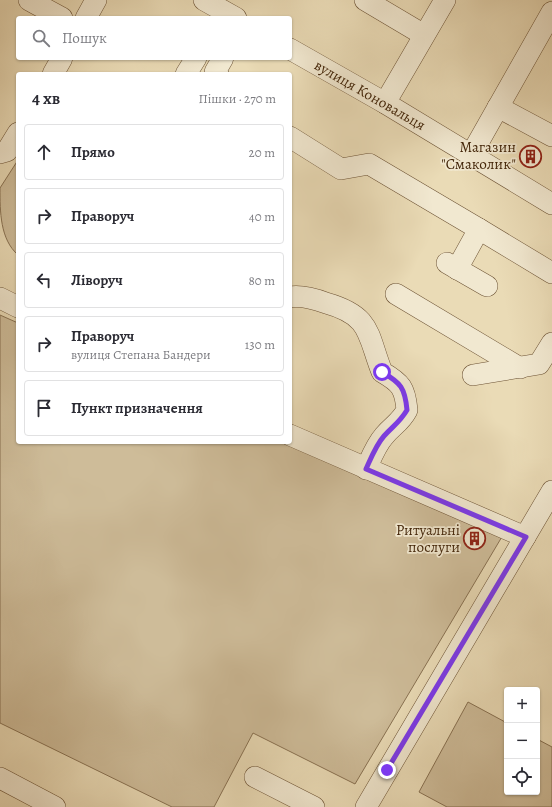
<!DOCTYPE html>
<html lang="uk">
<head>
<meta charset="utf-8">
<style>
  :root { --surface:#fff; --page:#f7f7f7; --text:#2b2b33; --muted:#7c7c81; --line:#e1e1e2 }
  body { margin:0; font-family:Alegreya,serif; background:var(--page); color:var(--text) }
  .controls { position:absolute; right:12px; bottom:12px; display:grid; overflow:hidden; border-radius:4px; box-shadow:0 1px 3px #0004 }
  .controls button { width:36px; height:36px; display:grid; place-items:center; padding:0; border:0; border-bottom:1px solid var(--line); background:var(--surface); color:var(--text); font:20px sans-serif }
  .stop { position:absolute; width:12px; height:12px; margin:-9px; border:3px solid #7c3aed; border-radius:50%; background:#fff }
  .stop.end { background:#7c3aed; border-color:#fff; box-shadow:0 1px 4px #0008 }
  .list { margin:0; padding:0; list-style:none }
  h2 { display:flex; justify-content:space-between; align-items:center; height:52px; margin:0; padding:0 16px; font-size:17px }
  h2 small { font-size:13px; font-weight:400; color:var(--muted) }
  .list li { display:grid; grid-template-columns:26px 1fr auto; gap:12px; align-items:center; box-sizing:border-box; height:56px; margin:0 8px 8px; padding:0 8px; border:1px solid var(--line); border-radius:4px }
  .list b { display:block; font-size:15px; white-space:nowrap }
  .list p { margin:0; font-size:13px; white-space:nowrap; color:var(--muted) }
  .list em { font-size:13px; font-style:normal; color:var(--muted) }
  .icon { flex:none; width:22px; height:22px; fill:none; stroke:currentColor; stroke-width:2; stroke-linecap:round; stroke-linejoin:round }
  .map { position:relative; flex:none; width:552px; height:807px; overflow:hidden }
  .search { position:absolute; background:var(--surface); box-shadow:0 1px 3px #0004; left:16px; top:16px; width:276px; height:44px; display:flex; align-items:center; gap:10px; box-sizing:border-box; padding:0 14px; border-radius:4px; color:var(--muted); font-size:15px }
  .panel { position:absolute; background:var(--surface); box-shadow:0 1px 3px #0004; left:16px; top:72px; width:276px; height:372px; border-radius:4px }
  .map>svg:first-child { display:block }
</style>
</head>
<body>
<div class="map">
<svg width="552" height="807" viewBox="0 0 552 807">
  <rect width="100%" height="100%" fill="#eadbb6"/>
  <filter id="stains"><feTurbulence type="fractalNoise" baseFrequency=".005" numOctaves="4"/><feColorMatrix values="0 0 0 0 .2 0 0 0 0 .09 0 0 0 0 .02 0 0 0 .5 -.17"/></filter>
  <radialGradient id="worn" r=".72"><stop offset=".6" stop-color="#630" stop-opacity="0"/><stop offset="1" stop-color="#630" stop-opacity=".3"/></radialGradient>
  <g fill="#cebc99" stroke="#887152">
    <path d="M18 160V255C0 239 0 212 0 188Z"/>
    <polygon points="0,315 18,323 18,442 288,442 503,535 355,784 253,733 214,807 172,807 0,723"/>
    <polygon points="468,702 507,723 507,792 537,792 537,739 552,747 552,807 447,807 419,792"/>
  </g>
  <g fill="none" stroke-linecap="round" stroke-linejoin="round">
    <defs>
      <g id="minor">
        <polyline points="29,0 62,18"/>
        <polyline points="204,0 236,18"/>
        <polyline points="365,0 424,35"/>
        <polyline points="86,18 96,0"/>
        <polyline points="290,49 385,103 552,204"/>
        <polyline points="53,74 62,58"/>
        <polyline points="186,74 196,58"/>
        <polyline points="218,74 215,72 223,58"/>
        <polyline points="385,103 445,0"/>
        <polyline points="498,107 552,136"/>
        <polyline points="290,137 341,169 369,164 479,229"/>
        <polyline points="0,153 7,151 18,133"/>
        <polyline points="471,155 552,12"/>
        <polyline points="447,263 487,286"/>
        <polyline points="457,269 479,229 552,273"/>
        <polyline points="396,294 520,368"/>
        <path d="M290 297C302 295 315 299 326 303 372 316 367 334 382 372 401 383 405 388 407 410 400 423 393 425 384 436 376 445 371 458 366 469"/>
        <polyline points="0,298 18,307"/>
        <polyline points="473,375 539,364 552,343"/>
        <polyline points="290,435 525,537"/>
        <polyline points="255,777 314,807"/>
        <polyline points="0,778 55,807"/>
        <polyline points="366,807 552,491"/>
      </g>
    </defs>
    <use href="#minor" stroke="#6d5335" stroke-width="22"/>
    <use href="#minor" stroke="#f1e8d0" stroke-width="21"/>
  </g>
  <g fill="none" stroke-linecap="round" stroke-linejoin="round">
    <path stroke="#7c3aed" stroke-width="5" d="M382 372C401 383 405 388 407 410 400 422 393 426 384 436 376 445 371 458 366 469L526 537 387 770"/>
  </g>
  <defs>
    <symbol id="building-ring" viewBox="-11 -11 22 22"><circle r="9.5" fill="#f1e8d0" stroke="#8f2418" stroke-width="1.5"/><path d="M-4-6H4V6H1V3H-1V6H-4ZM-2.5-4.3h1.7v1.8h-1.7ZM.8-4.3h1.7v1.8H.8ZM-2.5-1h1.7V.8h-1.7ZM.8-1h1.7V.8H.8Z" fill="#8f2418"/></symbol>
  </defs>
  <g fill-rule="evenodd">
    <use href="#building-ring" x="518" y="144" width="25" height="25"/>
    <use href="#building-ring" x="462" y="526" width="25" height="25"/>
  </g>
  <g text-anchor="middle" stroke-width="3.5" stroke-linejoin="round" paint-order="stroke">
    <g font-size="15" fill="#43260a" stroke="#f1e8d0">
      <text transform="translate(370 95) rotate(30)" y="5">вулиця Коновальця</text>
    </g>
    <g font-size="15" fill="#43260a" stroke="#f1e8d0" text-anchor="end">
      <text x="516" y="152">Магазин<tspan x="516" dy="17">"Смаколик"</tspan></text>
      <text x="460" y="535">Ритуальні<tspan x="460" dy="17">послуги</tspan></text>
    </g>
  </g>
  <rect width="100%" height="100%" filter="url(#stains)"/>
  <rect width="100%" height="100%" fill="url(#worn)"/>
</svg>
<div class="controls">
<button>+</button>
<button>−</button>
<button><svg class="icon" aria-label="locate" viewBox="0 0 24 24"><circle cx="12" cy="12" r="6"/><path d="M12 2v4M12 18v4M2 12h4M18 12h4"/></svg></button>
</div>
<div class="stop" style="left:382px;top:372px"></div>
<div class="stop end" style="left:387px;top:770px"></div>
<div class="search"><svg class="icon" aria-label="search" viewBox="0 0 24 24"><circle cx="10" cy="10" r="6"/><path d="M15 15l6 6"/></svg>Пошук</div>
<section class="panel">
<h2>4 хв<small>Пішки · 270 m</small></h2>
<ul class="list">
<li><svg class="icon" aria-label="ahead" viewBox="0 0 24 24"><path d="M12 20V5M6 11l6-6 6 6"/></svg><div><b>Прямо</b></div><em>20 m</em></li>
<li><svg class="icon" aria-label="right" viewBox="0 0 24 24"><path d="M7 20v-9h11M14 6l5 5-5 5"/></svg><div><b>Праворуч</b></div><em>40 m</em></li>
<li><svg class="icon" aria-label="left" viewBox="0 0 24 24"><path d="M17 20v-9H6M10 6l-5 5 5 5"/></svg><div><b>Ліворуч</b></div><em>80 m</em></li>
<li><svg class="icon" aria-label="right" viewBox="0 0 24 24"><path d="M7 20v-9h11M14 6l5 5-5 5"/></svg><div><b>Праворуч</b><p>вулиця Степана Бандери</p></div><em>130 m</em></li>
<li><svg class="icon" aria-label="arrive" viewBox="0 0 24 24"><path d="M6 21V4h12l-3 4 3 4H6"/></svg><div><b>Пункт призначення</b></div></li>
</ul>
</section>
</div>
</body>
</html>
